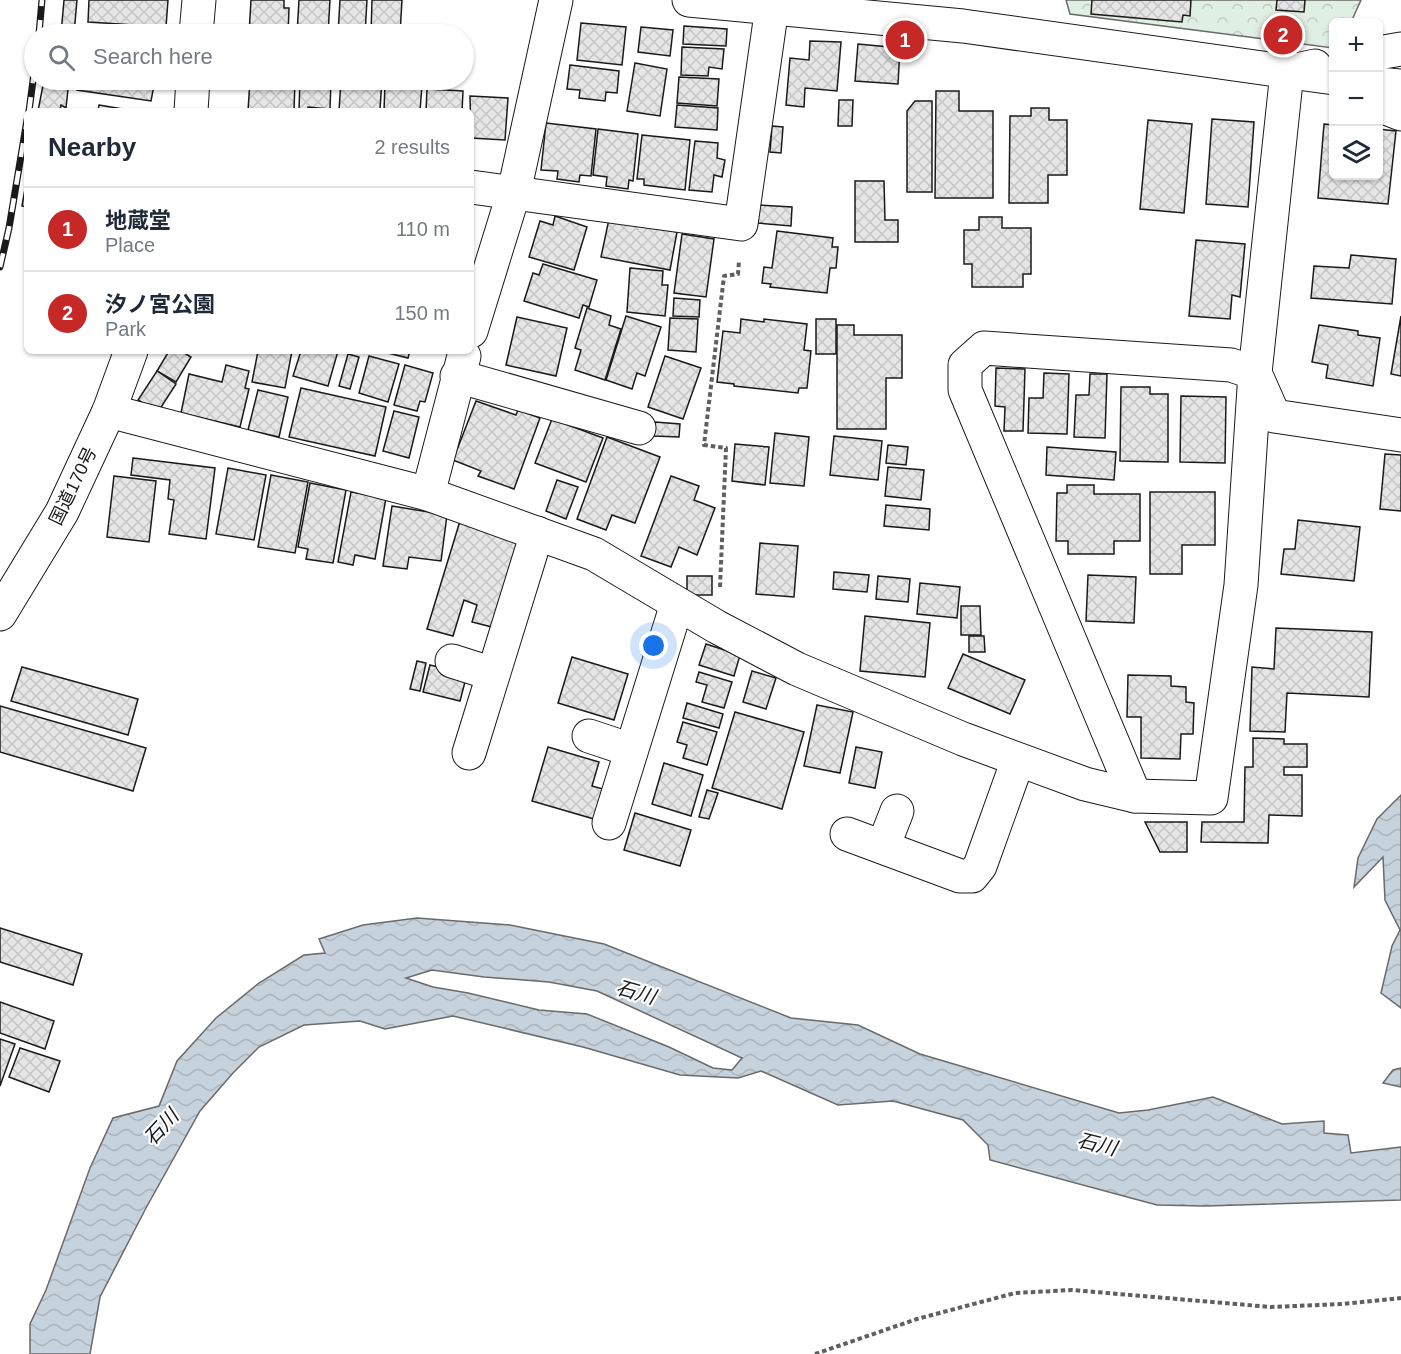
<!DOCTYPE html>
<html lang="en">
<head>
<meta charset="utf-8">
<style>
  :root { --surface:#fff; --page:#f2f2f3; --text:#1f2937; --muted:#747a83; --line:#e0e1e3; --accent:#c62828 }
  body { margin:0; font-family:Arial,"Noto Sans JP",sans-serif; background:var(--page); color:var(--text) }
  .controls { position:absolute; right:18px; top:18px; display:grid; overflow:hidden; border-radius:9px; box-shadow:0 2px 4px #0004 }
  .controls button { width:54px; height:54px; display:grid; place-items:center; padding:0; border:0; border-bottom:2px solid var(--line); background:var(--surface); color:var(--text); font:30px sans-serif }
  .you { position:absolute; left:654px; top:646px; width:21px; height:21px; margin:-15px; border:4px solid #fff; border-radius:50%; background:#1a73e8; box-shadow:0 0 0 9px #1a73e833 }
  .badge { display:grid; place-items:center; width:39px; height:39px; border-radius:50%; background:var(--accent); color:#fff; font-size:20px; font-weight:700 }
  .pin { position:absolute; translate:-50% -50%; border:3px solid #fff; box-shadow:0 2px 6px #0006 }
  .list { margin:0; padding:0; list-style:none }
  h2 { display:flex; justify-content:space-between; align-items:center; height:78px; margin:0; padding:0 24px; font-size:26px }
  h2 small { font-size:20px; font-weight:400; color:var(--muted) }
  .list li { display:grid; grid-template-columns:39px 1fr auto; gap:18px; align-items:center; box-sizing:border-box; height:84px; padding:0 24px; border-top:2px solid var(--line) }
  .list b { display:block; font-size:22px; white-space:nowrap }
  .list p { margin:0; font-size:20px; white-space:nowrap; color:var(--muted) }
  .list em { font-size:20px; font-style:normal; color:var(--muted) }
  .icon { flex:none; width:33px; height:33px; fill:none; stroke:currentColor; stroke-width:2; stroke-linecap:round; stroke-linejoin:round }
  .map { position:relative; flex:none; width:1401px; height:1354px; overflow:hidden }
  .search { position:absolute; background:var(--surface); box-shadow:0 2px 4px #0004; left:24px; top:24px; width:450px; height:66px; display:flex; align-items:center; gap:15px; box-sizing:border-box; padding:0 21px; border-radius:33px; color:var(--muted); font-size:22px }
  .panel { position:absolute; background:var(--surface); box-shadow:0 2px 4px #0004; left:24px; top:108px; width:450px; height:246px; border-radius:9px }
  .map>svg:first-child { display:block }
</style>
</head>
<body>
<div class="map">
<svg width="1401" height="1354" viewBox="0 0 1401 1354">
  <defs>
    <pattern id="park-crowns" width="20" height="18" patternUnits="userSpaceOnUse" patternTransform="scale(1.5)"><rect width="20" height="18" fill="#e0efe3"/><path d="M2 6a3 3 0 1 1 6 0M12 15a3 3 0 1 1 6 0" fill="none" stroke="#c0ccc2"/></pattern>
    <pattern id="water-waves" width="16" height="10" patternUnits="userSpaceOnUse" patternTransform="scale(1.5)"><rect width="16" height="10" fill="#c6d2dc"/><path d="M0 5q4-4 8 0t8 0" fill="none" stroke="#aab4bc"/></pattern>
    <pattern id="building-cross-hatch" width="8" height="8" patternUnits="userSpaceOnUse" patternTransform="scale(1.5)"><rect width="8" height="8" fill="#e6e6e6"/><path d="M0 0l8 8M0 8l8-8" fill="none" stroke="#c5c5c5"/></pattern>
  </defs>
  <rect width="100%" height="100%" fill="#fff"/>
  <polygon fill="url(#park-crowns)" stroke="#6a6a6a" stroke-width="1.5" points="1066,0 1361,0 1351,22 1334,22 1333,48 1070,14"/>
  <g fill="url(#water-waves)" stroke="#6a6a6a" stroke-width="1.5" fill-rule="evenodd">
    <polygon points="1401,795 1401,1008 1381,993 1392,946 1400,930 1385,900 1383,857 1354,887 1358,858 1377,819"/>
    <path d="M417 918 510 925 604 944 791 1018 858 1025 920 1054 1119 1113 1148 1110 1213 1097 1282 1124 1324 1121V1133L1348 1135 1351 1153 1401 1147V1200L1205 1206 1157 1205 990 1160 988 1145 963 1120 893 1101 838 1105 761 1071 738 1078 680 1075 583 1047 453 1016 385 1029 360 1021 304 1025 259 1047 233 1073 200 1111 146 1208 100 1297 90 1354H30V1324L46 1290 90 1168 113 1118 159 1106 177 1061 216 1018 259 983 304 955 325 953 319 939 363 925ZM432 970 484 977 549 982 597 991 742 1058 732 1070 713 1068 669 1047 587 1014 539 1010 468 993 433 987 406 978Z"/>
    <polygon points="1401,1068 1401,1087 1383,1083 1393,1070"/>
  </g>
  <g fill="url(#building-cross-hatch)" stroke="#1a1a1a" stroke-width="1.5">
    <polygon points="64,0 77,0 74,34 61,34"/>
    <polygon points="89,0 168,0 166,27 88,22"/>
    <polygon points="251,0 284,0 284,8 289,8 288,34 249,34"/>
    <polygon points="299,0 330,0 328,34 297,34"/>
    <polygon points="340,0 367,0 365,34 338,34"/>
    <polygon points="372,0 402,0 400,34 371,34"/>
    <polygon points="1092,0 1191,0 1190,16 1183,15 1182,22 1091,14"/>
    <polygon points="1277,0 1305,0 1304,12 1276,10"/>
    <polygon points="581,23 626,27 622,65 577,60"/>
    <polygon points="684,26 727,29 726,46 683,44"/>
    <polygon points="641,27 673,30 670,56 638,52"/>
    <polygon points="810,41 841,42 837,91 805,88 804,107 786,105 790,58 809,60"/>
    <polygon points="858,44 900,48 898,84 855,81"/>
    <polygon points="682,47 724,49 722,69 709,67 708,76 681,75"/>
    <polygon points="635,63 667,69 660,116 627,111"/>
    <polygon points="570,65 619,71 617,93 606,92 605,101 579,98 580,90 567,89"/>
    <polygon points="679,77 719,79 717,106 677,103"/>
    <polygon points="44,80 69,80 66,108 61,105 60,111 38,111"/>
    <polygon points="79,80 155,80 151,101 77,90"/>
    <polygon points="250,80 295,80 294,111 248,111"/>
    <polygon points="300,80 331,80 330,109 308,107 308,111 299,111"/>
    <polygon points="341,80 382,80 380,109 376,109 376,111 339,111"/>
    <polygon points="385,84 422,85 420,111 384,111"/>
    <polygon points="427,89 463,91 462,111 426,111"/>
    <polygon points="936,91 959,91 959,111 993,111 993,198 935,198"/>
    <polygon points="470,96 508,98 505,140 471,138"/>
    <polygon points="839,100 853,100 852,126 838,126"/>
    <polygon points="915,101 932,101 932,192 907,192 907,111"/>
    <polygon points="99,105 135,111 98,111"/>
    <polygon points="677,105 718,108 717,130 675,127"/>
    <polygon points="1031,108 1049,108 1049,120 1067,120 1067,175 1048,175 1048,203 1009,203 1010,116 1031,116"/>
    <polygon points="1212,119 1254,122 1248,207 1206,204"/>
    <polygon points="1148,120 1192,124 1184,213 1140,209"/>
    <polygon points="546,123 596,129 591,176 580,175 579,182 557,179 558,171 541,170"/>
    <polygon points="1324,124 1334,125 1334,176 1378,176 1378,129 1396,131 1388,204 1318,198"/>
    <polygon points="772,126 783,127 781,153 770,152"/>
    <polygon points="598,129 638,134 633,181 629,180 628,189 606,186 607,177 593,175"/>
    <polygon points="642,135 690,140 685,190 644,185 644,179 637,179"/>
    <polygon points="695,141 718,143 717,158 725,160 722,177 714,175 712,192 689,190"/>
    <polygon points="27,178 27,207 22,206"/>
    <polygon points="855,181 884,181 885,220 898,220 898,242 855,242"/>
    <polygon points="758,205 792,207 791,226 757,223"/>
    <polygon points="555,216 587,227 574,270 529,257 540,221 553,225"/>
    <polygon points="979,217 1002,217 1002,228 1031,228 1031,274 1023,274 1023,287 972,287 972,264 964,264 964,230 979,230"/>
    <polygon points="609,219 677,232 670,270 601,257"/>
    <polygon points="777,231 833,238 832,247 838,247 836,268 830,268 827,293 770,287 771,284 762,283 764,267 772,268"/>
    <polygon points="682,234 714,239 706,297 674,293"/>
    <polygon points="1196,240 1245,244 1240,297 1232,295 1230,319 1189,316"/>
    <polygon points="1351,255 1396,259 1392,304 1311,298 1314,266 1349,268"/>
    <polygon points="543,264 597,280 589,307 583,305 579,318 524,301 533,273 539,275"/>
    <polygon points="630,268 663,271 662,285 668,285 665,316 627,312"/>
    <polygon points="674,298 700,300 699,317 673,316"/>
    <polygon points="587,308 611,316 609,325 621,329 605,380 575,370 581,350 575,348"/>
    <polygon points="626,316 661,327 645,376 637,373 632,389 606,380"/>
    <polygon points="1401,316 1401,376 1391,374"/>
    <polygon points="517,317 567,328 556,376 506,365"/>
    <polygon points="670,318 698,319 696,352 668,350"/>
    <polygon points="741,319 764,322 764,319 807,324 804,350 811,351 807,388 799,388 798,393 734,386 734,384 717,382 723,331 740,333"/>
    <rect x="816" y="319" width="20" height="35"/>
    <polygon points="837,325 854,325 854,335 902,335 902,378 886,378 886,429 837,429"/>
    <polygon points="1319,325 1358,331 1358,335 1380,338 1373,386 1326,378 1328,365 1312,362"/>
    <polygon points="169,351 181,351 191,357 176,382 157,371"/>
    <polygon points="258,351 292,351 285,388 252,382"/>
    <polygon points="301,351 338,351 328,386 293,376"/>
    <polygon points="380,351 410,351 408,358"/>
    <polygon points="348,354 359,357 350,389 339,386"/>
    <polygon points="369,356 399,364 388,402 359,393"/>
    <polygon points="665,356 701,368 683,419 648,407"/>
    <polygon points="226,365 249,371 245,388 249,389 240,427 181,413 189,374 222,382"/>
    <polygon points="405,365 433,373 425,402 420,401 417,411 394,405"/>
    <polygon points="996,368 1025,369 1023,431 1004,431 1005,407 995,406"/>
    <polygon points="157,371 176,384 158,412 138,400"/>
    <polygon points="1044,373 1069,374 1067,434 1028,433 1029,398 1043,398"/>
    <polygon points="1090,374 1107,374 1105,438 1074,437 1076,395 1089,395"/>
    <polygon points="1121,387 1150,387 1150,394 1168,394 1168,462 1120,461"/>
    <polygon points="301,388 386,407 375,456 289,437"/>
    <polygon points="258,390 288,397 279,437 248,430"/>
    <polygon points="1181,396 1226,397 1225,463 1180,462"/>
    <polygon points="476,401 516,415 518,410 540,418 514,489 478,476 481,471 453,460"/>
    <polygon points="394,411 419,417 409,458 383,451"/>
    <polygon points="552,419 603,438 586,482 535,463"/>
    <polygon points="655,422 680,424 679,437 654,436"/>
    <polygon points="775,433 809,437 804,486 770,483"/>
    <polygon points="834,436 882,441 878,480 830,475"/>
    <polygon points="607,437 660,457 635,523 612,515 606,530 577,519"/>
    <polygon points="735,444 769,447 765,485 732,481"/>
    <polygon points="888,445 908,447 906,465 886,463"/>
    <polygon points="1047,447 1116,452 1114,480 1046,475"/>
    <polygon points="1385,454 1401,455 1401,511 1380,509"/>
    <polygon points="133,458 215,468 206,539 169,534 174,500 168,499 170,480 131,475"/>
    <polygon points="888,467 924,470 921,500 885,496"/>
    <polygon points="228,468 266,475 254,540 216,534"/>
    <polygon points="271,475 308,482 295,553 258,547"/>
    <polygon points="114,476 156,481 149,542 107,537"/>
    <polygon points="671,476 699,486 694,500 715,508 697,555 679,547 671,567 641,556"/>
    <polygon points="557,480 578,487 566,519 546,511"/>
    <polygon points="310,483 346,490 333,563 306,559 308,549 298,547"/>
    <polygon points="1067,485 1094,485 1094,494 1140,494 1140,541 1114,541 1114,554 1068,554 1068,541 1056,541 1057,493 1067,493"/>
    <polygon points="351,492 386,498 375,559 355,555 353,565 338,562"/>
    <polygon points="1150,492 1215,492 1215,545 1182,545 1182,574 1150,574"/>
    <polygon points="886,505 930,509 929,530 884,526"/>
    <polygon points="392,506 447,515 441,561 409,557 407,569 383,566"/>
    <polygon points="1298,520 1360,527 1354,581 1281,574 1284,549 1295,549"/>
    <polygon points="460,521 519,539 492,627 472,622 477,605 464,600 453,636 427,629"/>
    <polygon points="760,543 798,546 794,597 756,594"/>
    <polygon points="834,572 869,575 867,592 833,589"/>
    <polygon points="1088,575 1136,577 1134,623 1086,621"/>
    <rect x="687" y="576" width="25" height="19"/>
    <polygon points="878,576 910,579 908,602 876,599"/>
    <polygon points="920,583 960,587 957,618 917,614"/>
    <polygon points="961,606 980,606 981,635 961,635"/>
    <polygon points="865,616 930,623 925,677 860,671"/>
    <polygon points="1276,628 1372,632 1369,697 1287,693 1285,732 1250,731 1252,667 1274,669"/>
    <polygon points="969,636 984,636 985,652 969,652"/>
    <polygon points="706,644 740,655 734,676 699,665"/>
    <polygon points="963,654 1025,680 1010,714 948,688"/>
    <polygon points="572,657 628,674 614,720 558,703"/>
    <polygon points="417,661 426,663 420,691 410,689"/>
    <polygon points="430,665 467,674 460,701 423,692"/>
    <polygon points="22,667 138,699 128,735 11,701"/>
    <polygon points="752,671 776,678 766,709 743,702"/>
    <polygon points="699,672 732,682 724,708 702,702 707,685 696,682"/>
    <polygon points="1128,675 1171,676 1171,686 1186,687 1186,702 1194,703 1193,734 1181,734 1180,759 1141,758 1141,717 1127,717"/>
    <polygon points="687,703 723,714 719,728 683,718"/>
    <polygon points="817,705 853,712 840,773 804,766"/>
    <polygon points="0,706 146,748 133,791 0,752"/>
    <polygon points="735,712 804,732 782,809 712,788"/>
    <polygon points="683,722 717,732 707,765 683,758 687,745 677,742"/>
    <polygon points="1253,738 1284,739 1284,744 1307,744 1307,767 1284,767 1284,775 1302,775 1302,816 1269,815 1268,843 1201,842 1202,822 1244,822 1245,767 1253,767"/>
    <polygon points="548,747 599,762 592,786 603,789 594,819 532,801"/>
    <polygon points="856,747 882,752 875,788 849,783"/>
    <polygon points="664,763 703,775 691,816 652,804"/>
    <polygon points="707,790 718,793 709,819 699,817"/>
    <polygon points="635,813 691,830 680,866 624,850"/>
    <polygon points="1145,822 1187,822 1187,852 1160,852"/>
    <polygon points="0,928 82,954 73,985 0,962"/>
    <polygon points="0,1002 54,1021 45,1049 0,1033"/>
    <polygon points="0,1039 15,1044 0,1086"/>
    <polygon points="20,1048 60,1061 49,1092 9,1077"/>
  </g>
  <g fill="none" stroke-linecap="round" stroke-linejoin="round">
    <defs>
      <g id="street">
        <polyline points="1378,53 1401,49"/>
        <polyline points="1378,105 1401,114"/>
        <polyline points="471,187 741,224 773,0"/>
        <polyline points="471,331 514,192 556,0"/>
        <polyline points="457,376 639,428"/>
        <polyline points="109,411 428,494 594,554 717,627 797,669 963,739 1085,784 1135,796 1211,798 1241,585 1255,373 1287,72 1315,66"/>
        <polyline points="428,494 464,356"/>
        <polyline points="452,661 493,674"/>
        <polyline points="589,736 631,750"/>
        <polyline points="469,753 537,533"/>
        <polyline points="1135,796 965,390 965,365 984,348 1231,365 1255,373 1274,416 1401,435"/>
        <polyline points="609,823 677,604"/>
        <polyline points="847,834 960,876 972,876 980,866 1018,760"/>
        <polyline points="883,847 897,811"/>
      </g>
      <g id="secondary">
        <polyline points="689,0 963,26 1334,78"/>
        <polyline points="1378,84 1401,86"/>
      </g>
      <g id="highway">
        <polyline points="196,34 199,0"/>
        <polyline points="191,111 193,80"/>
        <polyline points="0,614 62,512 109,411 131,351"/>
      </g>
    </defs>
    <use href="#street" stroke="#1a1a1a" stroke-width="35"/>
    <use href="#secondary" stroke="#1a1a1a" stroke-width="35"/>
    <use href="#highway" stroke="#1a1a1a" stroke-width="35"/>
    <g stroke="#5f5f5f" stroke-width="4" stroke-dasharray="4.5 3" stroke-linecap="butt">
      <polyline points="720,587 726,448 704,445 724,276 738,274 739,261"/>
      <polyline points="815,1354 917,1319 1015,1293 1072,1290 1271,1307 1343,1304 1401,1298"/>
    </g>
    <use href="#street" stroke="#fff" stroke-width="33"/>
    <use href="#secondary" stroke="#fff" stroke-width="33"/>
    <use href="#highway" stroke="#fff" stroke-width="33"/>
    <defs>
      <g id="rail">
        <polyline points="39,34 42,0"/>
        <polyline points="29,111 34,73"/>
        <polyline points="0,267 9,228 27,120"/>
      </g>
    </defs>
    <use href="#rail" stroke="#1a1a1a" stroke-width="7"/>
    <use href="#rail" stroke="#fff" stroke-width="4.5" stroke-dasharray="14" stroke-linecap="butt"/>
  </g>
  <g text-anchor="middle" stroke-width="4.5" stroke-linejoin="round" paint-order="stroke">
    <g font-size="18" fill="#1a1a1a" stroke="#fff">
      <text transform="translate(73 486) rotate(-64)" y="6">国道170号</text>
    </g>
    <g font-size="20" font-style="italic" fill="#1a1a1a" stroke="#fff">
      <text transform="translate(636 992) rotate(16)" y="7">石川</text>
      <text transform="translate(161 1127) rotate(-47)" y="7">石川</text>
      <text transform="translate(1097 1144) rotate(14)" y="7">石川</text>
    </g>
  </g>
</svg>
<div class="controls">
<button>+</button>
<button>−</button>
<button><svg class="icon" aria-label="layers" viewBox="0 0 24 24"><path d="M12 4l9 5-9 5-9-5zM3 14l9 5 9-5"/></svg></button>
</div>
<div class="you"></div>
<div class="pin badge" style="left:905px;top:40px">1</div>
<div class="pin badge" style="left:1283px;top:35px">2</div>
<div class="search"><svg class="icon" aria-label="search" viewBox="0 0 24 24"><circle cx="10" cy="10" r="6"/><path d="M15 15l6 6"/></svg>Search here</div>
<section class="panel">
<h2>Nearby<small>2 results</small></h2>
<ul class="list">
<li><span class="badge">1</span><div><b>地蔵堂</b><p>Place</p></div><em>110 m</em></li>
<li><span class="badge">2</span><div><b>汐ノ宮公園</b><p>Park</p></div><em>150 m</em></li>
</ul>
</section>
</div>
</body>
</html>
